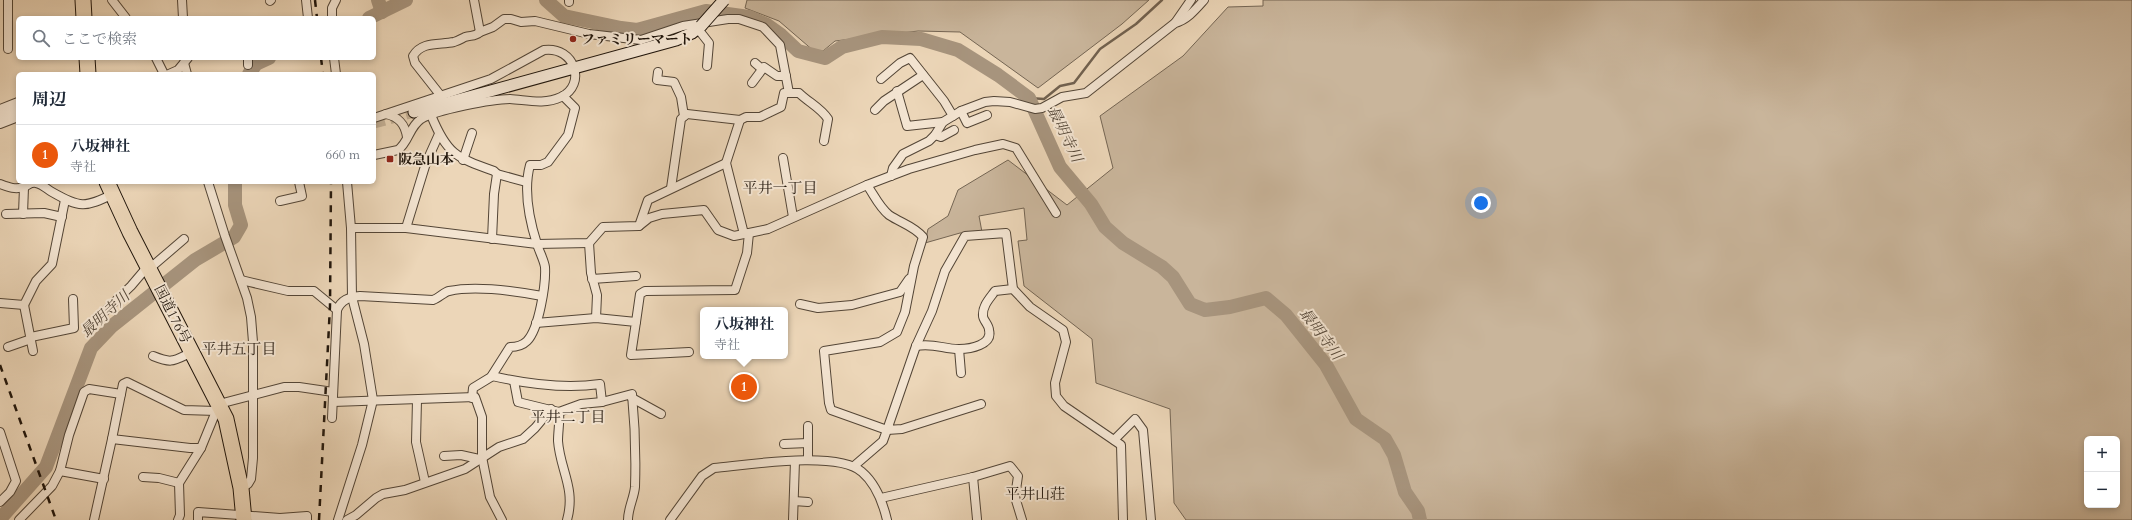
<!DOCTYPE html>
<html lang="ja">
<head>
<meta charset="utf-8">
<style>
  :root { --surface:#fff; --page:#f6f6f7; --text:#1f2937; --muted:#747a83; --line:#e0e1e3; --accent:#ea580c }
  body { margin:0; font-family:Cardo,"Noto Serif JP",serif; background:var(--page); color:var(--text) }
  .controls { position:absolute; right:12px; bottom:12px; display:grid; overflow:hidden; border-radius:6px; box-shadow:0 2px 6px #0003 }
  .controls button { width:36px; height:36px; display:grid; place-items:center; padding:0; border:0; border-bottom:1px solid var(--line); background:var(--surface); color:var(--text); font:20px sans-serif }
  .you { position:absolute; left:1481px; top:203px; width:14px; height:14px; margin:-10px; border:3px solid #fff; border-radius:50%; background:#1a73e8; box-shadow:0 0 0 6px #1a73e833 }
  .badge { display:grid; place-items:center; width:26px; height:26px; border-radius:50%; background:var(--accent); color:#fff; font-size:13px; font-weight:700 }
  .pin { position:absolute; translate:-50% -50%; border:2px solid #fff; box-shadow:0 1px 4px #0006 }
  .popup { position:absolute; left:700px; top:307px; width:88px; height:52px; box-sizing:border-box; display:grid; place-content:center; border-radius:6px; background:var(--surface); filter:drop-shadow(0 1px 3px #0005); font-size:13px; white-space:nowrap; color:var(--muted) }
  .popup b { font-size:15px; color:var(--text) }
  .popup::after { content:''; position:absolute; left:50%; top:100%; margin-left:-8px; border:8px solid transparent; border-top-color:var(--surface) }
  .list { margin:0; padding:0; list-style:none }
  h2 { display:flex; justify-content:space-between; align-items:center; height:52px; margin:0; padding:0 16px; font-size:17px }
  h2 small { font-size:13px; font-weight:400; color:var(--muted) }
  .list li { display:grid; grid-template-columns:26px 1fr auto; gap:12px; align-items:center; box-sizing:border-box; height:60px; padding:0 16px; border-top:1px solid var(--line) }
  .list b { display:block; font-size:15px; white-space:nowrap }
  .list p { margin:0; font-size:13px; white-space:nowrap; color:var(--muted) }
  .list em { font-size:13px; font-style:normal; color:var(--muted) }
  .icon { flex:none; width:22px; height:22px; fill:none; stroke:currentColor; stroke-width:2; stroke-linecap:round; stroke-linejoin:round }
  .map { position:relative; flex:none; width:2132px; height:520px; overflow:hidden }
  .search { position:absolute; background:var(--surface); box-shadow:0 2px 6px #0003; left:16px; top:16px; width:360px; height:44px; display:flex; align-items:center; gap:10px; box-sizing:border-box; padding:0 14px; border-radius:6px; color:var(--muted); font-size:15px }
  .panel { position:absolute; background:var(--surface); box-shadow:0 2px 6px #0003; left:16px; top:72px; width:360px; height:112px; border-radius:6px }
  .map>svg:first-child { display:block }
</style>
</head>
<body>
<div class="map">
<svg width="2132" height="520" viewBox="0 0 2132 520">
  <rect width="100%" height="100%" fill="#ecd6b8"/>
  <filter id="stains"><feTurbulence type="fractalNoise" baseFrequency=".005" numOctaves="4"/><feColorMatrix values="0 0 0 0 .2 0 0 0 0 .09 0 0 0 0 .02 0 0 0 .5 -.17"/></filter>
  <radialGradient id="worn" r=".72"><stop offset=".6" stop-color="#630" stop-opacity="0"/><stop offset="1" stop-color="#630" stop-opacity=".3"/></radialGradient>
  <g fill="#c9b59b" stroke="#746553" fill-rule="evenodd">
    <polygon points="747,0 1149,0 1122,24 1038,88 960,32 918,31 835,41 823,51 815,52 779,21 745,8"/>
    <path d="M1263 0H2132V520H1186L1174 503 1170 409 1096 383 1092 339 1024 286 1018 241 1027 240 1024 208 979 216 982 232 960 233 925 243 928 229 948 216 958 190 1008 160 1067 205 1113 168 1100 116 1183 56 1228 7 1263 6ZM2087 439H2117V505H2087Z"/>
  </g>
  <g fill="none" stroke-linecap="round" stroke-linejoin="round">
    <polyline stroke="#71614f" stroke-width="2.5" points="1029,98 1044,99 1060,86 1074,83 1100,49 1136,24 1162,0"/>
    <g stroke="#a7947d" stroke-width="14">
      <polyline points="378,0 382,12"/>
      <polyline points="546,0 564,16 621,28 637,30 706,11 749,17 767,25 781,35 798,51 825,58 842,47 882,37 921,39 958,50 998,75 1029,98 1060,167 1091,204 1105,227 1123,243 1162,267 1173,277 1190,304 1205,310 1230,307 1266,298 1286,315 1326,365 1356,419 1385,439 1394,455 1405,492 1418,511 1420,520"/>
      <polyline points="369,18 406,0"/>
      <polyline points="249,74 256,64 269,58"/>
      <polyline points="0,519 46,467 91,348 112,326 195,260 234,237 241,225 235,205 235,182"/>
    </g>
    <polyline stroke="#c3af95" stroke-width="11" stroke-dasharray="11 5.5" stroke-linecap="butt" points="374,123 414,112"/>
    <defs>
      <g id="street">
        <polyline points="112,0 126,18"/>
        <polyline points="182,0 183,18"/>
        <polyline points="306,0 308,18"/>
        <polyline points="474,0 480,32 493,27 504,19 511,19 521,22 535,21 589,34 641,40 683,26 728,19 739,19 763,27 780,45 789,93"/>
        <polyline points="569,0 569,2"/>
        <polyline points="270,1 271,0"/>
        <polyline points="332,18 332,8 336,0"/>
        <polyline points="1175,23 1191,0"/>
        <polyline points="698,29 709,43 707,66"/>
        <polyline points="8,49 8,0"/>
        <polyline points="156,58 164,74"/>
        <polyline points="248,58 248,65"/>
        <polyline points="334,58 336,74"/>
        <polyline points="184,63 187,74"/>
        <polyline points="755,63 762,69"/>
        <polyline points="658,72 657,80 674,82 681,97 684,116"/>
        <polyline points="169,74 178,70 188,58"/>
        <polyline points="881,79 900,63 910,58 944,101 953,116"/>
        <polyline points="752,83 764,67 777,76 786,76"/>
        <polyline points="897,91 907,126 943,122"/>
        <path d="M441 96 415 63 413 56C422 41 439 45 454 42 458 41 461 39 465 37 471 35 475 37 480 32"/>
        <polyline points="0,109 18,102"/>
        <polyline points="875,110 884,101 923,75"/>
        <polyline points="961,111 967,123 987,115"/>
        <path d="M386 114C399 117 405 124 407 137"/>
        <path d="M431 115C447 154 455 157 494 171L497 174 494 194 492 239"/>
        <path d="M374 118 491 79 544 50C575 46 587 85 561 97 544 105 527 100 510 99 492 99 436 110 421 119 409 127 409 142 398 150L374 155"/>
        <polyline points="0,124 18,117"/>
        <polyline points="935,135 941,137 954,130"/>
        <polyline points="783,158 793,217"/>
        <polyline points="463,160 472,133"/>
        <polyline points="497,174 526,182"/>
        <path d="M891 176 893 168 903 154 929 141 935 135 943 122 961 111 985 102 994 101 1010 102 1035 109 1042 108 1062 97 1086 93 1175 23C1187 20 1196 9 1204 0"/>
        <polyline points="208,182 225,236 247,298 251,317 253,342 253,458 251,479 248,484 241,488"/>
        <path d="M0 184C8 187 15 190 24 187 29 185 30 182 36 183 42 184 47 189 52 192 80 208 85 208 113 194"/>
        <polyline points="671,188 681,119 687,114 740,120"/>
        <polyline points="280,201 302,196 299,182"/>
        <polyline points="6,214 44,213 62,217"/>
        <polyline points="23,214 24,187"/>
        <polyline points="639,226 648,200 726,163"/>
        <polyline points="351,228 406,228 537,244 589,243 603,227 639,226 649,218 662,214 704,210 718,230 734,236 749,233 768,229 867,185 909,169 975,150 1003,144 1016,148 1056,213"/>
        <polyline points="406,228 426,163 439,134"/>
        <path d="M744 234 726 163 740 120 746 117H760L781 107 784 93H799C808 102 821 108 828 119L824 141"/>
        <polyline points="589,243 591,273 597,295 596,318"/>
        <polyline points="149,269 184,239"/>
        <polyline points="592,279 636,276"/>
        <polyline points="241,280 288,291 314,291 337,310"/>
        <polyline points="0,303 24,305 36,281 52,264 65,200"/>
        <polyline points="800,304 818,308 852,305 900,292 909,279"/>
        <polyline points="24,305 33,351"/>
        <polyline points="97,319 131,286 148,266"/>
        <polyline points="636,322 640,294 645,291 735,290 747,253 749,233"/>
        <polyline points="536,323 596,318 636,322 631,355 689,352"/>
        <polyline points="31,337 74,328 73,299"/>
        <path d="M916 346C935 343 943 349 959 349 970 349 993 345 989 330 989 325 983 320 983 316 982 306 990 298 995 291L1013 289"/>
        <polyline points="8,347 31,339"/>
        <polyline points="959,349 961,373"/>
        <path d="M153 356C173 364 173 361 192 352"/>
        <path d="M492 376C527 384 566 389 600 384L602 402 632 394C635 425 636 456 635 487 634 498 628 508 628 520"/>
        <path d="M514 381 518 402 559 412C560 422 558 431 558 441 560 470 576 488 567 520"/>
        <polyline points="121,394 123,384 127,382 184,410 216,411"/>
        <path d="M472 398 473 388 491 377 510 347C516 347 522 346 527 341 539 329 546 284 545 267 544 260 539 251 537 244 529 219 523 191 530 165H541L548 162 568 135 575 108 563 96"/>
        <polyline points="632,398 661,414"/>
        <polyline points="417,400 416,442 425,482"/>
        <polyline points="333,402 475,397 482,417 482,457 490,497 502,520"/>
        <polyline points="981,404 902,429 887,430 916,346 932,311 945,271 965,236 1006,233 1013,289 1030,307 1063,330 1066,342 1055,383 1056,396 1064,406 1121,445 1123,520"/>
        <polyline points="559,412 581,404 602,402"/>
        <path d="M332 418 337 310C341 300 349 297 360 296L433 300C439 298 444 292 449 291 477 285 515 291 542 296"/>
        <polyline points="0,432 16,481 10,492 0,502"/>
        <polyline points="1114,440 1135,419 1143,430 1151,520"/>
        <polyline points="784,444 808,443"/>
        <polyline points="444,456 461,455 479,459"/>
        <polyline points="808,460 808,426"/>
        <path d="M854 466 883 441 887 430 831 410 829 403 824 351 880 342 897 332 905 312 914 266 923 237C914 226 901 223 889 215 879 207 874 195 867 185"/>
        <polyline points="60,471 104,479"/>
        <polyline points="143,477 159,478 179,483"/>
        <polyline points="973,477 977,519"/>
        <polyline points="881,498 973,477 1010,466 1018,476 1015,497 1022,520"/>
        <polyline points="794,501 808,502"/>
        <polyline points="19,520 52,486 60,471 69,435 84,392 89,389 121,394 112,439 190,448 201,448 219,404 284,387 299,387 333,392"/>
        <polyline points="94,520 112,439"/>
        <polyline points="178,520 180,515 179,483 201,448"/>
        <polyline points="198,520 198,512 280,518 307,516 307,520"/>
        <polyline points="338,520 362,445 373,400 364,344 352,297 351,228 347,182"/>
        <polyline points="347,520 356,515 376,498 383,494 405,490 465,469 499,447 523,439 535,428 551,409"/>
        <path d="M670 520 702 476 714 468C747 465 838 450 862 472 876 484 883 503 887 520"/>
        <polyline points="793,520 795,461"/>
      </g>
      <g id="secondary">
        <polyline points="414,112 676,40 692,33 701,26"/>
        <polyline points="0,116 18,109"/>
      </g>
      <g id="highway">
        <polyline points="83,0 84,18"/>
        <polyline points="87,58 88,74"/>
        <polyline points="107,182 130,232 226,419 241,488 244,520"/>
      </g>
    </defs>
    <use href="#street" stroke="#534536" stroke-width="10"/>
    <use href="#secondary" stroke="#20150b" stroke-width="13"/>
    <use href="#highway" stroke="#20150b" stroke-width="17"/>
    <use href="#street" stroke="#f3e4d1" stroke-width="8"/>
    <use href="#secondary" stroke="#f3e4d1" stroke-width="11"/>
    <use href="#highway" stroke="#ecd6b8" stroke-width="15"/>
    <g stroke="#20150b" stroke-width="2.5" stroke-dasharray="7 7" stroke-linecap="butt">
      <polyline points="315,0 317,18"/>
      <polyline points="321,58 323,74"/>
      <polyline points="0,365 56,520"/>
      <polyline points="319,520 330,306 331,182"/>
    </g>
    <defs>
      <polyline id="secondary-bridge" points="701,26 724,0"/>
    </defs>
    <use href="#secondary-bridge" stroke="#20150b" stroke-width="13" stroke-linecap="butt"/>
    <use href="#secondary-bridge" stroke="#f3e4d1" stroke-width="11"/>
  </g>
  <g fill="#8f2418" stroke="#f3e4d1" stroke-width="1.5">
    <circle cx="573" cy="39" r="4"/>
    <rect x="386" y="155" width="8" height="8" rx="2"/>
  </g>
  <g text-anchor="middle" stroke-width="4" stroke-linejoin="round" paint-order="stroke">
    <g font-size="14" font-weight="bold" fill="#20150b" stroke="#f3e4d1" text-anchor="start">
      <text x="581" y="44">ファミリーマート</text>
      <text x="398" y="164">阪急山本</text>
    </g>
    <g font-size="14" fill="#20150b" stroke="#f3e4d1">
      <text transform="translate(173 314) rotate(63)" y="5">国道176号</text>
    </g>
    <g font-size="15" font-style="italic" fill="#564839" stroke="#f3e4d1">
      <text transform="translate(1065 134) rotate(64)" y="5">最明寺川</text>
      <text transform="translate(105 314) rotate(-43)" y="5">最明寺川</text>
      <text transform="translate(1321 334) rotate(53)" y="5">最明寺川</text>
    </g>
    <g font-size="15" fill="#20150b" stroke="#f3e4d1">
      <text x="780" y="193">平井一丁目</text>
      <text x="239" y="354">平井五丁目</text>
      <text x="568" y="422">平井二丁目</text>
      <text x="1035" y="499">平井山荘</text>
    </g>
  </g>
  <rect width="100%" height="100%" filter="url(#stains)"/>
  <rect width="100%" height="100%" fill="url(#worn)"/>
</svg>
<div class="controls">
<button>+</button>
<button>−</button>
</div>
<div class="you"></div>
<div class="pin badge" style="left:744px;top:387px">1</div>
<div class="popup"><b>八坂神社</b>寺社</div>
<div class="search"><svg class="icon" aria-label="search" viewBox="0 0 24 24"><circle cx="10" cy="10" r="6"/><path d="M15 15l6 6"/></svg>ここで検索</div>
<section class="panel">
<h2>周辺<small></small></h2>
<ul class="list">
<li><span class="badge">1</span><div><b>八坂神社</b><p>寺社</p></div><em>660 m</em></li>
</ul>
</section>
</div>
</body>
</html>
